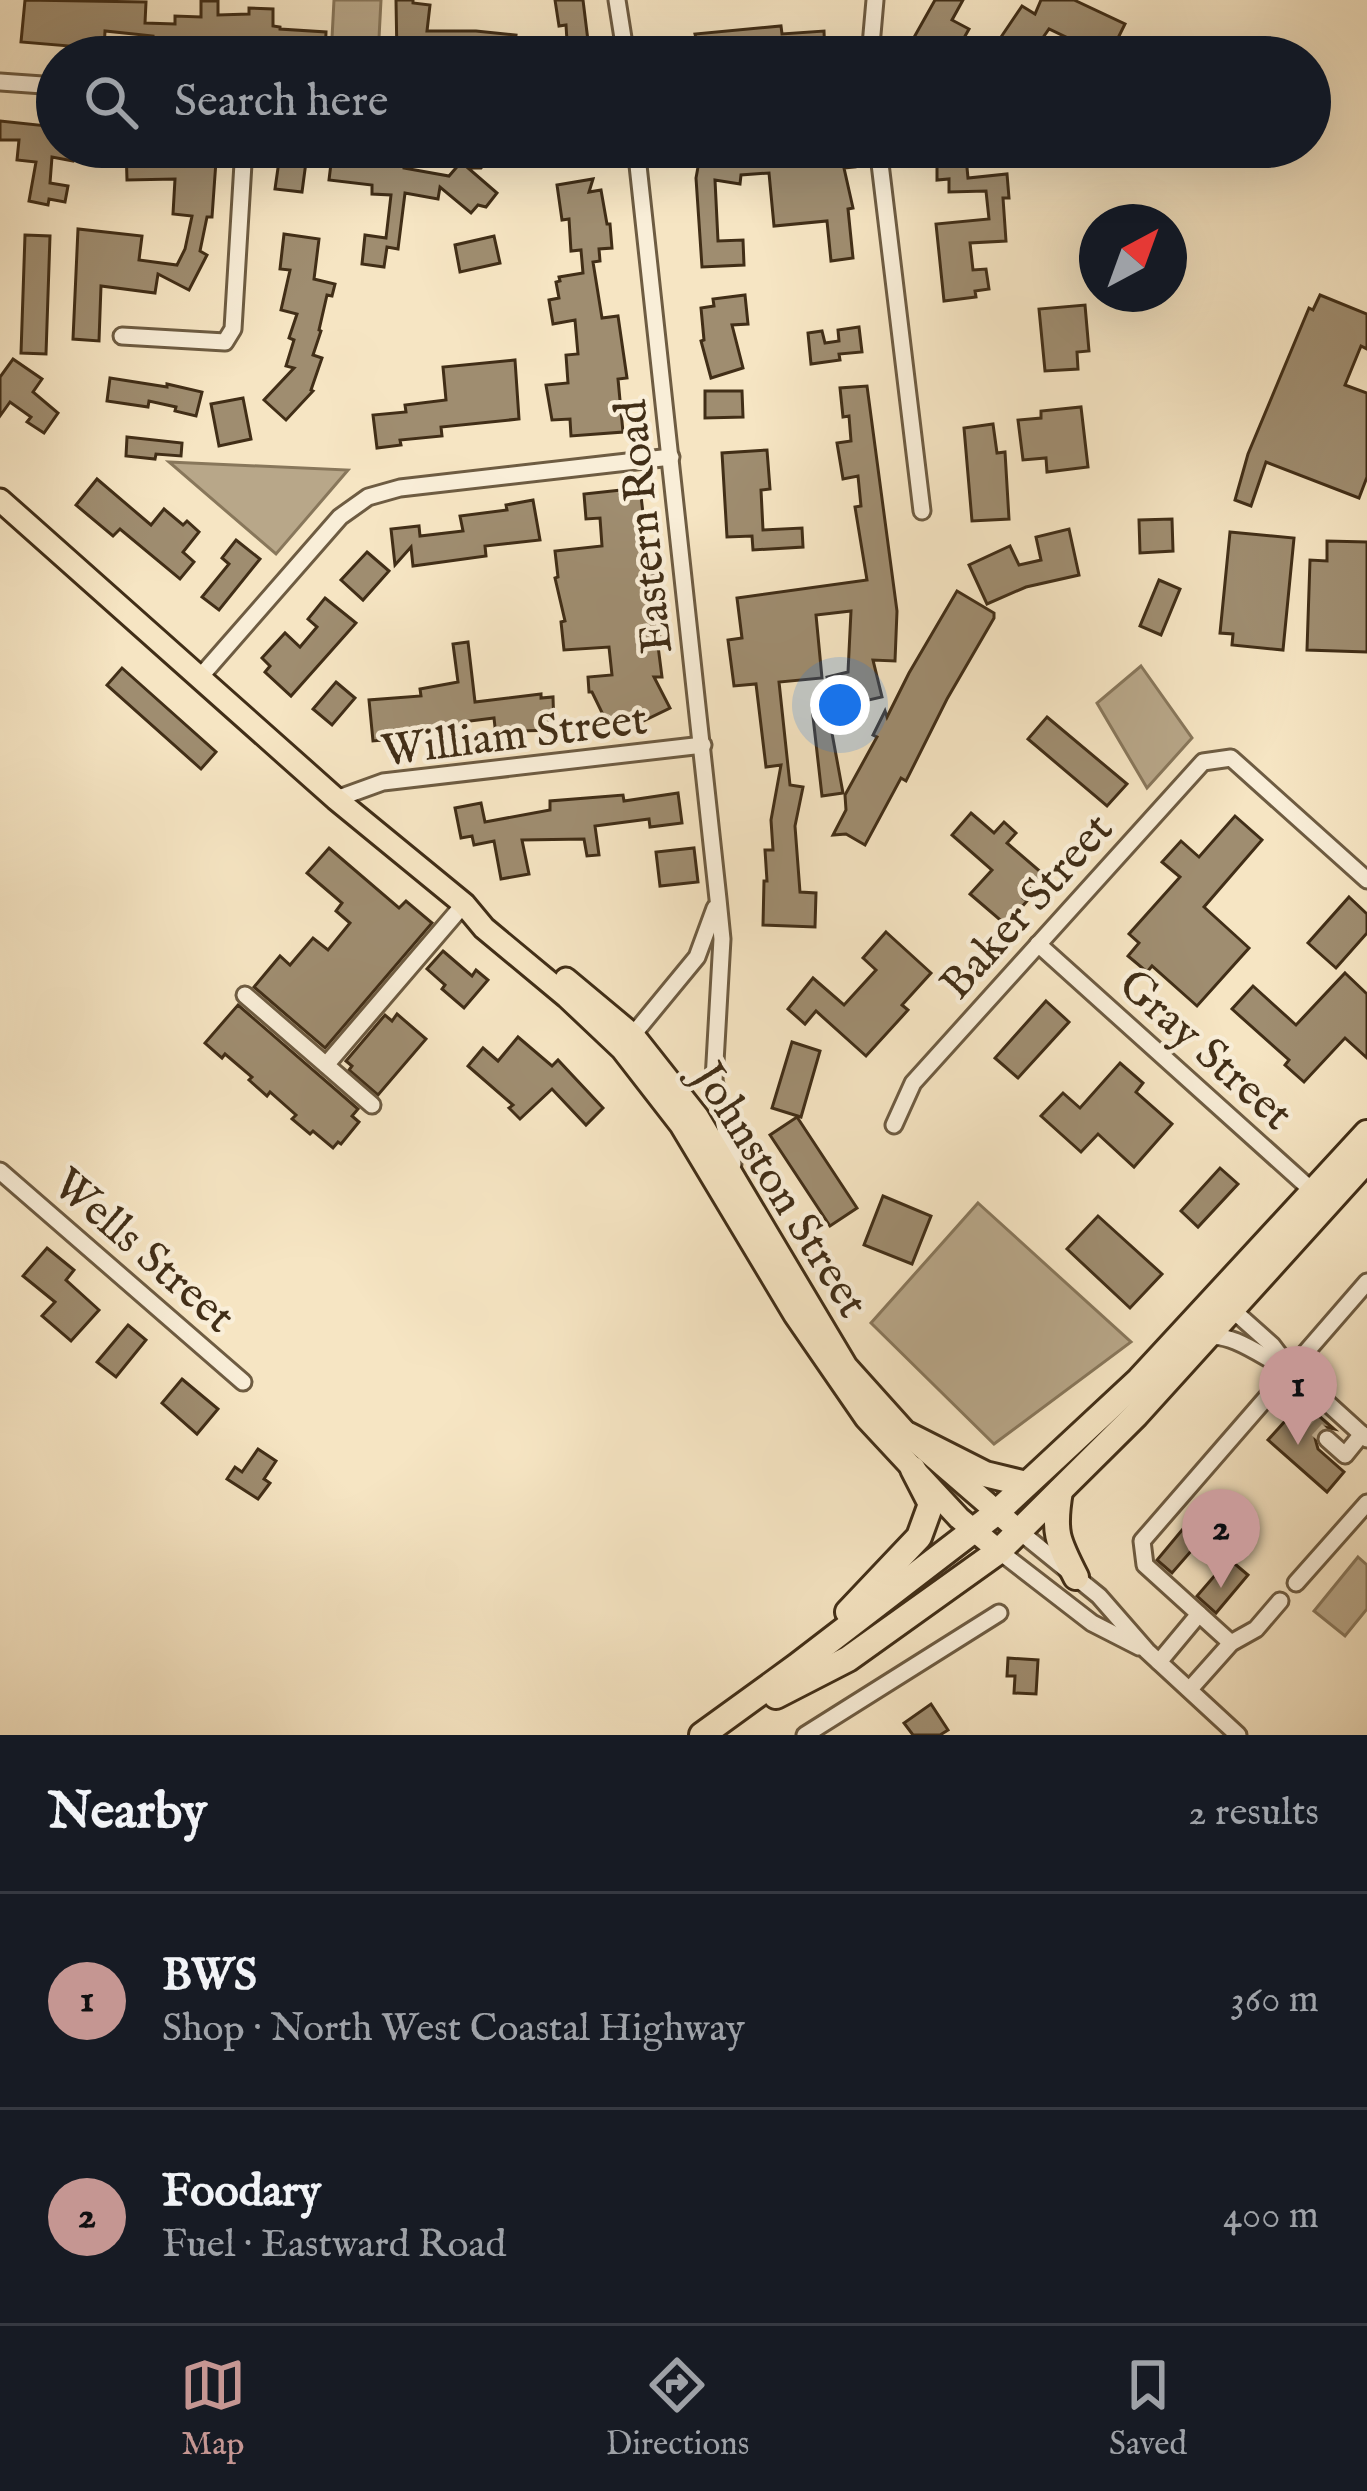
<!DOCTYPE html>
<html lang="en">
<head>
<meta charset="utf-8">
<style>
  :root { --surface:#171b24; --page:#20242c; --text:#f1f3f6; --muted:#9ea1a6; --line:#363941; --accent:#c59692 }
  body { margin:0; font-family:"IM FELL English",serif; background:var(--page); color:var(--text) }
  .compass { position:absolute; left:1079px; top:204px; width:108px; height:108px; border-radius:50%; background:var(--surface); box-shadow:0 12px 48px #0002; rotate:41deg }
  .you { position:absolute; left:840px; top:705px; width:42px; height:42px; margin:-30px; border:9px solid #fff; border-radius:50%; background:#1a73e8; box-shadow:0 0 0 18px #1a73e833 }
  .badge { display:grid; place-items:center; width:78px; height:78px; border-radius:50%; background:var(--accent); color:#111; font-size:39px; font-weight:700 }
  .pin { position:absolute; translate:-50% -99px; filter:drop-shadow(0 3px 6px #0008) }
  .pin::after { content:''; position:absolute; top:63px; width:42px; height:36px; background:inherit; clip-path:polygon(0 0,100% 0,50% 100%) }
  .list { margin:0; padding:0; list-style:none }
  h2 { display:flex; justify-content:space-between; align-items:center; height:156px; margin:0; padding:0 48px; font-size:51px }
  h2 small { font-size:39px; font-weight:400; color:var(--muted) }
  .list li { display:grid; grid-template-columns:78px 1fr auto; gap:36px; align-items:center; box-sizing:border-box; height:216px; padding:0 48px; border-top:3px solid var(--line) }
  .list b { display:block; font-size:45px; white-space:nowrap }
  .list p { margin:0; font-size:39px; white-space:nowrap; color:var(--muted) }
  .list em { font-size:39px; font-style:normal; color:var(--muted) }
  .icon { flex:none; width:66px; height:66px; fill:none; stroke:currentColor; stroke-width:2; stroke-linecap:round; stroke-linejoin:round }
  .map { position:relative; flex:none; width:1367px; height:1735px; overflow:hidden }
  .search { position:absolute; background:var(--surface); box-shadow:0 12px 48px #0002; left:36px; right:36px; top:36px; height:132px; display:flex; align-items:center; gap:30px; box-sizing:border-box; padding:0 42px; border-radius:66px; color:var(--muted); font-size:45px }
  .sheet { height:588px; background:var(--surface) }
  nav { display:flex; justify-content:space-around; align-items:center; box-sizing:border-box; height:168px; border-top:3px solid var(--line); background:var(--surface); font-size:33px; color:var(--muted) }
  nav a { display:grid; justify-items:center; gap:6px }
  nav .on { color:var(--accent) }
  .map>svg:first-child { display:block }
</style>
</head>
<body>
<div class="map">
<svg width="1367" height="1735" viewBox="0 0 1367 1735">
  <rect width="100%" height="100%" fill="#f6e5c3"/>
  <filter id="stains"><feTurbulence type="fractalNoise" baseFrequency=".00167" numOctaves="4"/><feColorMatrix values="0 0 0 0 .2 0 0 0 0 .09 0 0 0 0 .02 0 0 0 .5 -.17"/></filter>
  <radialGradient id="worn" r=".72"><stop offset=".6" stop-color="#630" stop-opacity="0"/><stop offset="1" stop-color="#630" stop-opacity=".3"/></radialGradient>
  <g fill="#b8a789" stroke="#88775b" stroke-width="3">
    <polygon points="334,0 381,0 378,57 331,57"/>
    <polygon points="169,462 348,470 276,554"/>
    <polygon points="1141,666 1192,738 1147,788 1097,703"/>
    <polygon points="978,1203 1131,1342 994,1444 871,1323"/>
    <polygon points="1358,1557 1367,1565 1367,1609 1345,1636 1314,1611"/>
  </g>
  <g fill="#9f8d70" stroke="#412e17" stroke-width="3">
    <polygon points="25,0 146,2 145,23 175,24 175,16 201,17 201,1 218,1 218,15 249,14 249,8 273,9 273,26 280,27 280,29 326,32 325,57 294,57 294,49 226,47 226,57 201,57 201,53 152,51 153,36 105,31 104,49 21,42"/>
    <polygon points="396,0 413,0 413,3 430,5 427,31 476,31 516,35 513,57 397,57"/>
    <polygon points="555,0 583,0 590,57 568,57 566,25 559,26"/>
    <polygon points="935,0 963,0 952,20 969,29 955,54 936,43 928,57 908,48"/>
    <polygon points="1041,0 1074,0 1125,24 1115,44 1143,57 1095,57 1097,52 1049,29 1035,49 1032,47 1023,57 999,40 1022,6 1035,14"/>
    <polygon points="781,26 782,34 824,31 825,57 663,57 662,40 696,38 695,34"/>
    <polygon points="0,121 57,127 57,147 76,147 73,161 52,157 50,183 68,186 65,202 49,199 48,205 29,201 36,162 17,160 19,140 0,140"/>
    <polygon points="126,147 217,147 212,217 207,217 200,251 207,255 189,290 158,274 155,293 101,286 99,341 73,339 78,229 142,236 139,260 177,265 185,249 192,216 173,214 175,179 127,180"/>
    <polygon points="281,147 308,147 302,192 275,189"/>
    <polygon points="333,147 405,150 404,168 449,176 474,147 481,147 491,156 481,168 468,168 497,193 486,207 478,205 471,213 440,187 438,199 405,193 398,249 387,247 384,267 362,264 365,235 386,238 391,195 372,194 372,185 329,180"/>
    <polygon points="711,147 853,147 855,167 844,168 853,208 848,209 853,258 831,261 827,221 774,226 769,173 741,175 740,184 715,180 718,241 743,240 744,265 702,267 696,178 700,156 710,158"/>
    <polygon points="924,147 965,147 968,178 1007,174 1009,198 1003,198 1006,241 970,243 973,270 986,269 989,289 975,291 976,297 944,301 936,224 989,219 986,191 949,192 949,179 937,180 937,161 926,162"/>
    <polygon points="593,179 589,192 601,190 607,224 610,224 612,248 599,249 600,261 593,262 602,318 618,316 627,378 618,379 623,432 571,436 570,419 552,420 546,385 568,383 566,355 578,354 575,320 553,324 549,300 559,298 556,282 560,281 559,277 583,273 581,250 571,251 569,219 562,220 557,185"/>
    <polygon points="284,234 319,239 314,279 335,284 332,296 327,295 319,330 321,331 313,355 322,358 311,390 313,391 286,420 264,400 294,368 286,366 294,340 289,338 297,314 281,310 290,270 280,269"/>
    <polygon points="25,235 50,236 46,354 21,353"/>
    <polygon points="494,236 500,263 460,272 455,245"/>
    <polygon points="745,295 748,324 732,325 743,368 711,378 701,341 704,340 701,308 714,306 713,299"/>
    <polygon points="1320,295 1367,314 1367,349 1361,346 1345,385 1367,393 1367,477 1359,498 1266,462 1251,506 1235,500 1248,454 1309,308 1313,310"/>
    <polygon points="1085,305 1089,351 1077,352 1078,369 1045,371 1039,309"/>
    <polygon points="859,327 862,352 839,354 840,360 811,364 808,333 822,331 825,343 839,341 838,330"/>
    <polygon points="13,359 42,379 33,392 58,413 44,433 27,422 31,417 10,402 0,416 0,377"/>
    <polygon points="515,360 519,419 441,427 442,436 400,440 401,445 377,448 373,415 406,412 405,405 446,400 443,367"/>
    <polygon points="110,378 167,387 167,384 202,392 196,416 175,411 176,407 149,401 148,407 107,401"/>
    <polygon points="867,386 897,611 895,661 873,660 882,697 834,708 827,677 848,672 851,611 816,615 822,678 779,682 790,785 803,787 795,826 800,892 816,893 815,927 763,925 764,881 767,881 765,850 773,850 771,820 781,765 766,767 756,684 734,686 728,640 742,638 737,598 867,580 855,507 861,506 858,476 843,479 837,443 851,441 849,416 843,417 840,388"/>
    <polygon points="705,391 742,391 743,417 705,418"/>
    <polygon points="243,398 251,439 219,446 211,404"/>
    <polygon points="1081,407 1088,467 1047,472 1046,458 1023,460 1018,420 1041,418 1041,411"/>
    <polygon points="993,424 997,453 1005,452 1009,519 972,521 964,428"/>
    <polygon points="127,437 182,443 181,456 156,454 155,459 126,456"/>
    <polygon points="767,450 770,489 761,490 763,530 802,528 803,547 753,550 752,536 727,537 722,453"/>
    <polygon points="97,479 151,525 164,509 183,525 187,521 199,532 183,552 194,562 180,579 120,529 113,536 76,505"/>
    <polygon points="640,488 643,513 639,514 644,567 652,566 660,638 657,638 662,677 654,677 670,708 633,726 629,718 609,727 592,692 589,692 588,677 612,675 609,647 564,650 561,622 565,621 555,578 558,577 555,551 602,546 600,518 586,519 584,494"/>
    <polygon points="533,500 540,540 485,546 486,556 413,566 411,547 395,565 391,529 419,526 420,536 463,531 460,516 507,510 506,505"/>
    <polygon points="1172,519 1173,551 1140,553 1139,520"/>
    <polygon points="1069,529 1079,575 1026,587 987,604 969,565 1010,546 1019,565 1041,560 1036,537"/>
    <polygon points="1230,532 1294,538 1283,650 1232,645 1233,634 1220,633"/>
    <polygon points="236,540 260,559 219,610 202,597 229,564 222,558"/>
    <polygon points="1327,541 1367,542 1367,652 1307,650 1310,560 1327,561"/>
    <polygon points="367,552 389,571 363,600 341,580"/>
    <polygon points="1159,580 1180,589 1161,635 1140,626"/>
    <polygon points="957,591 994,613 994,618 947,699 906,781 901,778 865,845 846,834 833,835 846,810 845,795 877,737 873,735 885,711 887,717 909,673"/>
    <polygon points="325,598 356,623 291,696 265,672 270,666 262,658 285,633 300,647 317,627 308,619"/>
    <polygon points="468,642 475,702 541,694 541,698 553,697 554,730 519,731 496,736 494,718 462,722 463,728 447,730 447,725 395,730 396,739 373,741 369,700 421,696 420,689 458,682 453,644"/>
    <polygon points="122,668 216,752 201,769 107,685"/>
    <polygon points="336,682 355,698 332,725 313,709"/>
    <polygon points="827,706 843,793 822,796 812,708"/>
    <polygon points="1047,717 1127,784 1107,806 1028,739"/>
    <polygon points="678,793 682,823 650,827 649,819 595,826 599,855 587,856 584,839 522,840 529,874 501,879 494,841 474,845 472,836 461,838 455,808 481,803 485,822 550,810 550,801 623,795 624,801"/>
    <polygon points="971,813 994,833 1004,822 1016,833 1007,843 1043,874 1023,898 1027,901 1006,925 970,894 992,870 952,835"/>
    <polygon points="1235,816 1262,840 1204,907 1249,948 1197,1006 1152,966 1147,972 1128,956 1139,943 1129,934 1180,877 1162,862 1181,841 1199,857"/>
    <polygon points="329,848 399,908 406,901 432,923 325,1048 254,987 280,956 290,965 313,938 328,950 350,923 336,911 342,903 307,873"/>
    <polygon points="694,848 698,882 660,886 656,852"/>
    <polygon points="1349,897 1367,914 1367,933 1336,968 1308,943"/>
    <polygon points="886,932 931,973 902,1005 908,1010 866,1056 816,1011 805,1024 788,1009 813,978 844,1005 876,970 863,958"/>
    <polygon points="443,951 472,976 476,970 488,980 464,1008 442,989 445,985 427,969"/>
    <polygon points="1345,973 1367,994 1367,1058 1345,1038 1304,1082 1285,1065 1289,1060 1232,1009 1253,986 1296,1025"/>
    <polygon points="1046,1001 1069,1022 1018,1078 995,1058"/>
    <polygon points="238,1005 358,1109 352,1116 359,1122 341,1144 338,1142 333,1148 313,1131 310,1134 292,1119 296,1115 270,1092 267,1096 249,1080 252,1077 225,1054 222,1058 205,1043"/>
    <polygon points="397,1014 426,1039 378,1095 349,1070 352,1066 346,1061 385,1015 392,1021"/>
    <polygon points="518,1037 552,1066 558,1060 603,1108 586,1125 552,1089 520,1119 509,1108 513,1105 468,1066 483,1048 498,1061"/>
    <polygon points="792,1042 820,1051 801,1117 772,1108"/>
    <polygon points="1120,1063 1143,1083 1136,1092 1172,1124 1134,1167 1098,1134 1081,1152 1041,1116 1063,1093 1080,1108"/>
    <polygon points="797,1117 857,1208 830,1226 770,1135"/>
    <polygon points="1220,1168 1238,1184 1198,1227 1181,1211"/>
    <polygon points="883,1196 931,1216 912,1264 864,1245"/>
    <polygon points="1098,1216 1162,1274 1130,1308 1067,1249"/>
    <polygon points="47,1248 74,1270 66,1280 99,1310 71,1341 42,1316 55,1302 23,1276"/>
    <polygon points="128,1325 146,1340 116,1377 97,1362"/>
    <polygon points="182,1379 218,1409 197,1434 162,1403"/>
    <polygon points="1311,1409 1334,1429 1324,1427 1317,1432 1315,1438 1318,1449 1344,1472 1327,1492 1268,1440 1287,1419 1297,1425 1308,1423"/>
    <polygon points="258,1449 276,1461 264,1479 270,1483 258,1499 227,1479 235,1467 242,1472"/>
    <polygon points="1203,1505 1219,1519 1172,1573 1157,1560"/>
    <polygon points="1229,1559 1248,1575 1216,1613 1197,1596"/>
    <polygon points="1008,1658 1038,1660 1036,1694 1014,1693 1015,1676 1007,1676"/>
    <polygon points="931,1704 948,1730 940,1735 913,1735 904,1723"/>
  </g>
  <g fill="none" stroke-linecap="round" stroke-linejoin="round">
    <polyline stroke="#d2c0a1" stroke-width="15" stroke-dasharray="15 8" stroke-linecap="butt" points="1300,1414 1327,1439"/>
    <defs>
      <g id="minor">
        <polyline points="617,0 626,57"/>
        <polyline points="870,57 875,0"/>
        <polyline points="0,82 57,86"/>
        <polyline points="636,147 718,899 722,939 714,1080 733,1164"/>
        <polyline points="878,147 922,511"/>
        <polyline points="1105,147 1115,154"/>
        <polyline points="122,336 225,342 233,329 244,147"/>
        <polyline points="201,676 340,517 368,497 400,488 671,457"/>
        <polyline points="336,799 383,782 703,745"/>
        <polyline points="1038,944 1317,1195"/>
        <polyline points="245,995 326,1065"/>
        <polyline points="627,1042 697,957 715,908"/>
        <polyline points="372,1105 326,1065 464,904"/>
        <polyline points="894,1125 913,1083 1203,762 1231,758 1367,880"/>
        <polyline points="0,1171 243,1382"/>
        <polyline points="1226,1304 1272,1345 1291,1370 1367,1439"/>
        <path d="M1208 1337C1232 1332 1264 1358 1288 1369"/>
        <polyline points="1273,1391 1300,1414"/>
        <polyline points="1327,1439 1345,1455 1362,1434"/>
        <polyline points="1019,1531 1099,1596 1147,1651 1238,1735"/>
        <polyline points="999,1551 1092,1623 1139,1647"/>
        <polyline points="1296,1583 1367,1503"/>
        <polyline points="1231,1643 1145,1565 1142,1541 1367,1282"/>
        <polyline points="1159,1662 1199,1614"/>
        <polyline points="1190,1689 1231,1643 1256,1629 1280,1601"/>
        <polyline points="805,1735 999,1613"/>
      </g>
      <g id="major">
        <polyline points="0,500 336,799 464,904 484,928 567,997 622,1049 681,1125 795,1315 866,1418 959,1518 999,1551"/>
        <polyline points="566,979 633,1035 697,1116 846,1366 908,1435 1019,1531"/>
      </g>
      <g id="highway">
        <polyline points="908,1435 985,1474 1026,1484"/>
        <path d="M1060 1491C1053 1532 1057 1540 1076 1577"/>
        <polyline points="848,1612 919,1537 931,1504 913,1469"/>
        <polyline points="776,1696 848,1659 999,1551 1136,1415 1367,1160"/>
        <polyline points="702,1735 797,1666 996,1513 1139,1380 1367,1133"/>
      </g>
    </defs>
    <use href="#minor" stroke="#6e5c42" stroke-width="21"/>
    <use href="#major" stroke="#412e17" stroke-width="27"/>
    <use href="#highway" stroke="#412e17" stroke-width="30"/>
    <use href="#minor" stroke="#f9eed8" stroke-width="15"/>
    <use href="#major" stroke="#f6e5c3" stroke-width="21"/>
    <use href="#highway" stroke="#f6e5c3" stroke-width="24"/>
  </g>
  <g text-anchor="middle" stroke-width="9" stroke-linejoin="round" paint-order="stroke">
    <g font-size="45" fill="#412e17" stroke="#f9eed8">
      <text transform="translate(642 527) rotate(-96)" y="16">Eastern Road</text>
      <text transform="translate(514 733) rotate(-7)" y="16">William Street</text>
      <text transform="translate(1025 905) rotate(-48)" y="16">Baker Street</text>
      <text transform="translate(1207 1048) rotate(42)" y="16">Gray Street</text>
      <text transform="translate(782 1189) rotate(58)" y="16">Johnston Street</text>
      <text transform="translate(145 1249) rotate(41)" y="16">Wells Street</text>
    </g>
  </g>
  <rect width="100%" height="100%" filter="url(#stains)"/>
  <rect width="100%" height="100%" fill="url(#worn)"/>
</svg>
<svg class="compass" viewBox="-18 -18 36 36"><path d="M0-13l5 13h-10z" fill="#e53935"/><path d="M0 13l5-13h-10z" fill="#9ea1a6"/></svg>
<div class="you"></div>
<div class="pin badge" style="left:1298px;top:1445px">1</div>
<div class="pin badge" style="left:1221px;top:1588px">2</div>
<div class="search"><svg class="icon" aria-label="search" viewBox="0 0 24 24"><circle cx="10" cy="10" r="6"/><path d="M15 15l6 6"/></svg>Search here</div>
</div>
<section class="sheet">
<h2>Nearby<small>2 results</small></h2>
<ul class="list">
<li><span class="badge">1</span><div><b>BWS</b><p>Shop · North West Coastal Highway</p></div><em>360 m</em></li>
<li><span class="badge">2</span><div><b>Foodary</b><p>Fuel · Eastward Road</p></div><em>400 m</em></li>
</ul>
</section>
<nav>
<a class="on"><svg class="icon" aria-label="map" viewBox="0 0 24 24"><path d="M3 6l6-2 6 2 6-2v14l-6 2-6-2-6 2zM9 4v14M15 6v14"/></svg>Map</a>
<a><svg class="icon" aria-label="directions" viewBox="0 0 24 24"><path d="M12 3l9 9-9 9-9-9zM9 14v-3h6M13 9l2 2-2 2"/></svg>Directions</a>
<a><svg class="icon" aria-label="saved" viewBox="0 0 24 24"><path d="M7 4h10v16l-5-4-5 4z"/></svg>Saved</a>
</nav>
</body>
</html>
